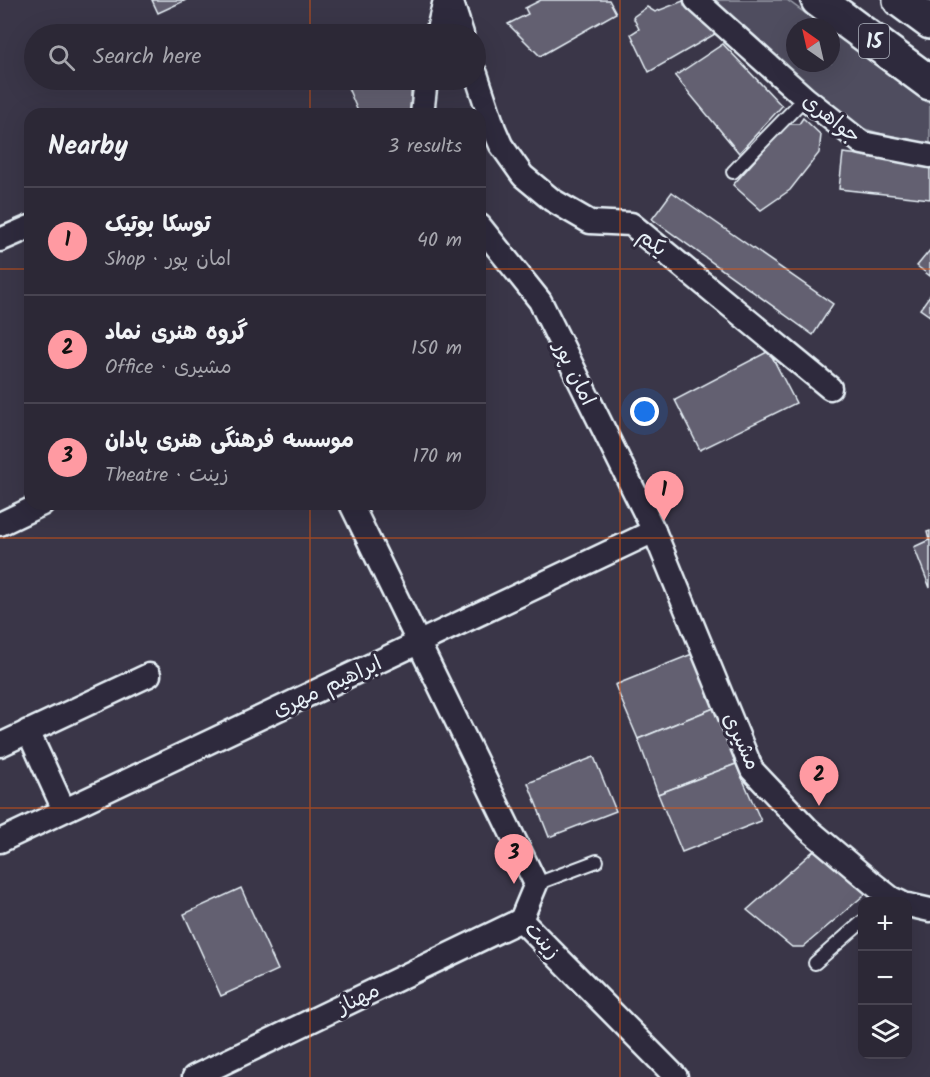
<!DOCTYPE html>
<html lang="en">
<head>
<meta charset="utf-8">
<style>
  :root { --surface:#2c2836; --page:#34303e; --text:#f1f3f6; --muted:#a6a6ad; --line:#484451; --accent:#ff9aa2 }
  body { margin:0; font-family:Kalam,"Playpen Sans Arabic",sans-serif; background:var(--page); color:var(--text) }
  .controls { position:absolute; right:18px; bottom:18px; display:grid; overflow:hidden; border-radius:12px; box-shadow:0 6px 24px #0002 }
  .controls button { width:54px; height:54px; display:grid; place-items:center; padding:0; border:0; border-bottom:2px solid var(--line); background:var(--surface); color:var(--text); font:30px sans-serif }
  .compass { position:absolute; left:786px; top:18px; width:54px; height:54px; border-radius:50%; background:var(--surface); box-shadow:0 6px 24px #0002; rotate:326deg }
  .you { position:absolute; left:645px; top:412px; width:21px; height:21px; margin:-15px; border:4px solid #fff; border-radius:50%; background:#1a73e8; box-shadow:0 0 0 9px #1a73e833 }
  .badge { display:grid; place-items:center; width:39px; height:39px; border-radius:50%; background:var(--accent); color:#111; font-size:20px; font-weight:700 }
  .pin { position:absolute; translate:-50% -50px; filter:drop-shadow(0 2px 3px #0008) }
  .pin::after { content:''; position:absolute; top:32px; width:21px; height:18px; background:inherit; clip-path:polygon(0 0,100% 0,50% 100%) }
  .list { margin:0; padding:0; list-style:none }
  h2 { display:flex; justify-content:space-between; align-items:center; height:78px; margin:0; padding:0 24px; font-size:26px }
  h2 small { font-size:20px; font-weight:400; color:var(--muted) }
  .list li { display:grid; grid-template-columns:39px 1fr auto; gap:18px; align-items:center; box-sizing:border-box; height:108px; padding:0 24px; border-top:2px solid var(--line) }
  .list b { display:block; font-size:22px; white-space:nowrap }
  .list p { margin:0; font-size:20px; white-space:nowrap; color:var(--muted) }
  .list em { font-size:20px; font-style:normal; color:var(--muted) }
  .icon { flex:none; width:33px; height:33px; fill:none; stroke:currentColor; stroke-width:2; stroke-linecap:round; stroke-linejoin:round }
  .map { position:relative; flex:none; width:930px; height:1077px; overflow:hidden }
  .search { position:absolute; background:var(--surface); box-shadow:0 6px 24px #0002; left:24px; top:24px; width:462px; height:66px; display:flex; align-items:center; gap:15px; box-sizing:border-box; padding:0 21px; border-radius:33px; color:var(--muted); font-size:22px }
  .panel { position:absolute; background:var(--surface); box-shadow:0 6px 24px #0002; left:24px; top:108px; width:462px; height:402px; border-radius:18px }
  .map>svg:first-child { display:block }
</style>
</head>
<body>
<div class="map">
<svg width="930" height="1077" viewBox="0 0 930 1077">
  <rect width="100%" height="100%" fill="#3a3648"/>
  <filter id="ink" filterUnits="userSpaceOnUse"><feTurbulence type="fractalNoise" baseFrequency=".0167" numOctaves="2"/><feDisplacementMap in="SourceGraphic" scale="12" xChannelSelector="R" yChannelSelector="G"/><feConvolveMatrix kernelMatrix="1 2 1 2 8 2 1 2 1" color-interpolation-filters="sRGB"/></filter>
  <g filter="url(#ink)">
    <polygon fill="#504e5f" stroke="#9ca0ac" stroke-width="1.5" points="709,0 787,0 824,27 795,27 795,63 831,63 831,32 930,104 930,148 858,127 784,72"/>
    <g fill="#636171" stroke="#e8f1f8" stroke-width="1.5">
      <polygon points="152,0 186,0 158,13"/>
      <polygon points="541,0 609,0 616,13 540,56 508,24 528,14 525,8"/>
      <polygon points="683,1 697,9 716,27 715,34 649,72 631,34 639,29 633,17 647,7 655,12"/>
      <polygon points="723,44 782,106 739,153 675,76"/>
      <polygon points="355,80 366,80 369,84 378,81 377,80 412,80 410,113 407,114 359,114 346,83"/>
      <polygon points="803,118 821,135 819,153 790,190 761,210 733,185 787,124 799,124"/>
      <polygon points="843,153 930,163 930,199 839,189"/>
      <polygon points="672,192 833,304 813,335 652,219"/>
      <polygon points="930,250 930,276 917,266"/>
      <polygon points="930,295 930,316 920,309"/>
      <polygon points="769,351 796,403 700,450 675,400"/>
      <polygon points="930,531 930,588 914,547 929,540 927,532"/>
      <polygon points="692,654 714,708 638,739 615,685"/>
      <polygon points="714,708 736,764 658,794 638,739"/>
      <polygon points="594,757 616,811 549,837 528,783"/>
      <polygon points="736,764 761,821 682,852 658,794"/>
      <polygon points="820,845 870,890 803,947 792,947 747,910"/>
      <polygon points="241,888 278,970 221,996 184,914"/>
    </g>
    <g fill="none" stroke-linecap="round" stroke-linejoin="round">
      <defs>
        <g id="lane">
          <polyline points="733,172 805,98"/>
          <polyline points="536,884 597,861"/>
          <polyline points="815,963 862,922"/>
        </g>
        <g id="street">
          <polyline points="451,0 462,34"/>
          <polyline points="696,0 805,98 862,143 930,156"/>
          <polyline points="437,34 445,0"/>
          <polyline points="476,74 494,129 501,145 523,176 552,200 590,222 631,224 830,388"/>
          <polyline points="422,114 426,80"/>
          <polyline points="480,226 540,301 654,531 752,770 808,829 872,883 891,898 900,902"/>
          <polyline points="0,240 30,227"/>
          <polyline points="351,504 536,884 521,920 676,1077"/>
          <polyline points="0,524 42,504"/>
          <polyline points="28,731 64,810"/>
          <polyline points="0,745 149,675"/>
          <polyline points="0,841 654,531"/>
          <polyline points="908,905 930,910"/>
          <polyline points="194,1077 521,920"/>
        </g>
        <g id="highway">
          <polyline points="818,0 930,83"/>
          <polyline points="900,0 930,22"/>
        </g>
      </defs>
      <use href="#lane" stroke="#e8f1f8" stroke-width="16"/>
      <use href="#street" stroke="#e8f1f8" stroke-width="27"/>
      <use href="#highway" stroke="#e8f1f8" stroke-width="38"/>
      <use href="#lane" stroke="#2f2a3d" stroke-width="12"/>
      <use href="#street" stroke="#2f2a3d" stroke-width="22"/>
      <use href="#highway" stroke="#2f2a3d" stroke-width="33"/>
    </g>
  </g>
  <path fill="none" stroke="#e8590c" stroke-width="1.5" stroke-opacity="0.55" d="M310 0V34M620 0V1077M310 80V114M0 269H30M480 269H930M310 504V1077M0 538H930M0 808H930"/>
  <g text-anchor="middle" stroke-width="6" stroke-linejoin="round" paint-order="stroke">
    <rect fill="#2f2a3d" stroke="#b0b5c0" stroke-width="1.5" x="859" y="24" width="30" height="34" rx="4.5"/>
    <g font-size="20" font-weight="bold" fill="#e8f1f8">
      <text x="874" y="48">15</text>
    </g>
    <g font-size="21" fill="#e8f1f8" stroke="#2f2a3d">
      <text transform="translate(832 118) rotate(38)" y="7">جواهری</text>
      <text transform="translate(653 242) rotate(40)" y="7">یکم</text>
      <text transform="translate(575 373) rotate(64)" y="7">امان پور</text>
      <text transform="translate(327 686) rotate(-25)" y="7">ابراهیم مهری</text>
      <text transform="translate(742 741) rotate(65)" y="7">مشیری</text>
      <text transform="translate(543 940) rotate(48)" y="7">زینت</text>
      <text transform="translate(358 998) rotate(-26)" y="7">مهناز</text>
    </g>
  </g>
</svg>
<div class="controls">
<button>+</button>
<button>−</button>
<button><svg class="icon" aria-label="layers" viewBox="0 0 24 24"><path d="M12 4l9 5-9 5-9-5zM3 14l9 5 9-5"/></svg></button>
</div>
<svg class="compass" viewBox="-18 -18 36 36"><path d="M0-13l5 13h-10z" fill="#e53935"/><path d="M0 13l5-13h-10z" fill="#a6a6ad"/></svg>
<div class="you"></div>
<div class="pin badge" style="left:664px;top:521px">1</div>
<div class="pin badge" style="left:819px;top:806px">2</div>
<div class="pin badge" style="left:514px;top:884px">3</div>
<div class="search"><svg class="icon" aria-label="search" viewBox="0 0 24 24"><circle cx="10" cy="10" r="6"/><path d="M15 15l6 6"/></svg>Search here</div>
<section class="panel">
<h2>Nearby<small>3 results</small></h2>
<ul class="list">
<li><span class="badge">1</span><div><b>توسکا بوتیک</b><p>Shop · امان پور</p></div><em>40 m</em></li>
<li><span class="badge">2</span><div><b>گروه هنری نماد</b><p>Office · مشیری</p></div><em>150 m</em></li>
<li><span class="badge">3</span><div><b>موسسه فرهنگی هنری پادان</b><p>Theatre · زینت</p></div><em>170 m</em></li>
</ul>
</section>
</div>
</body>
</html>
